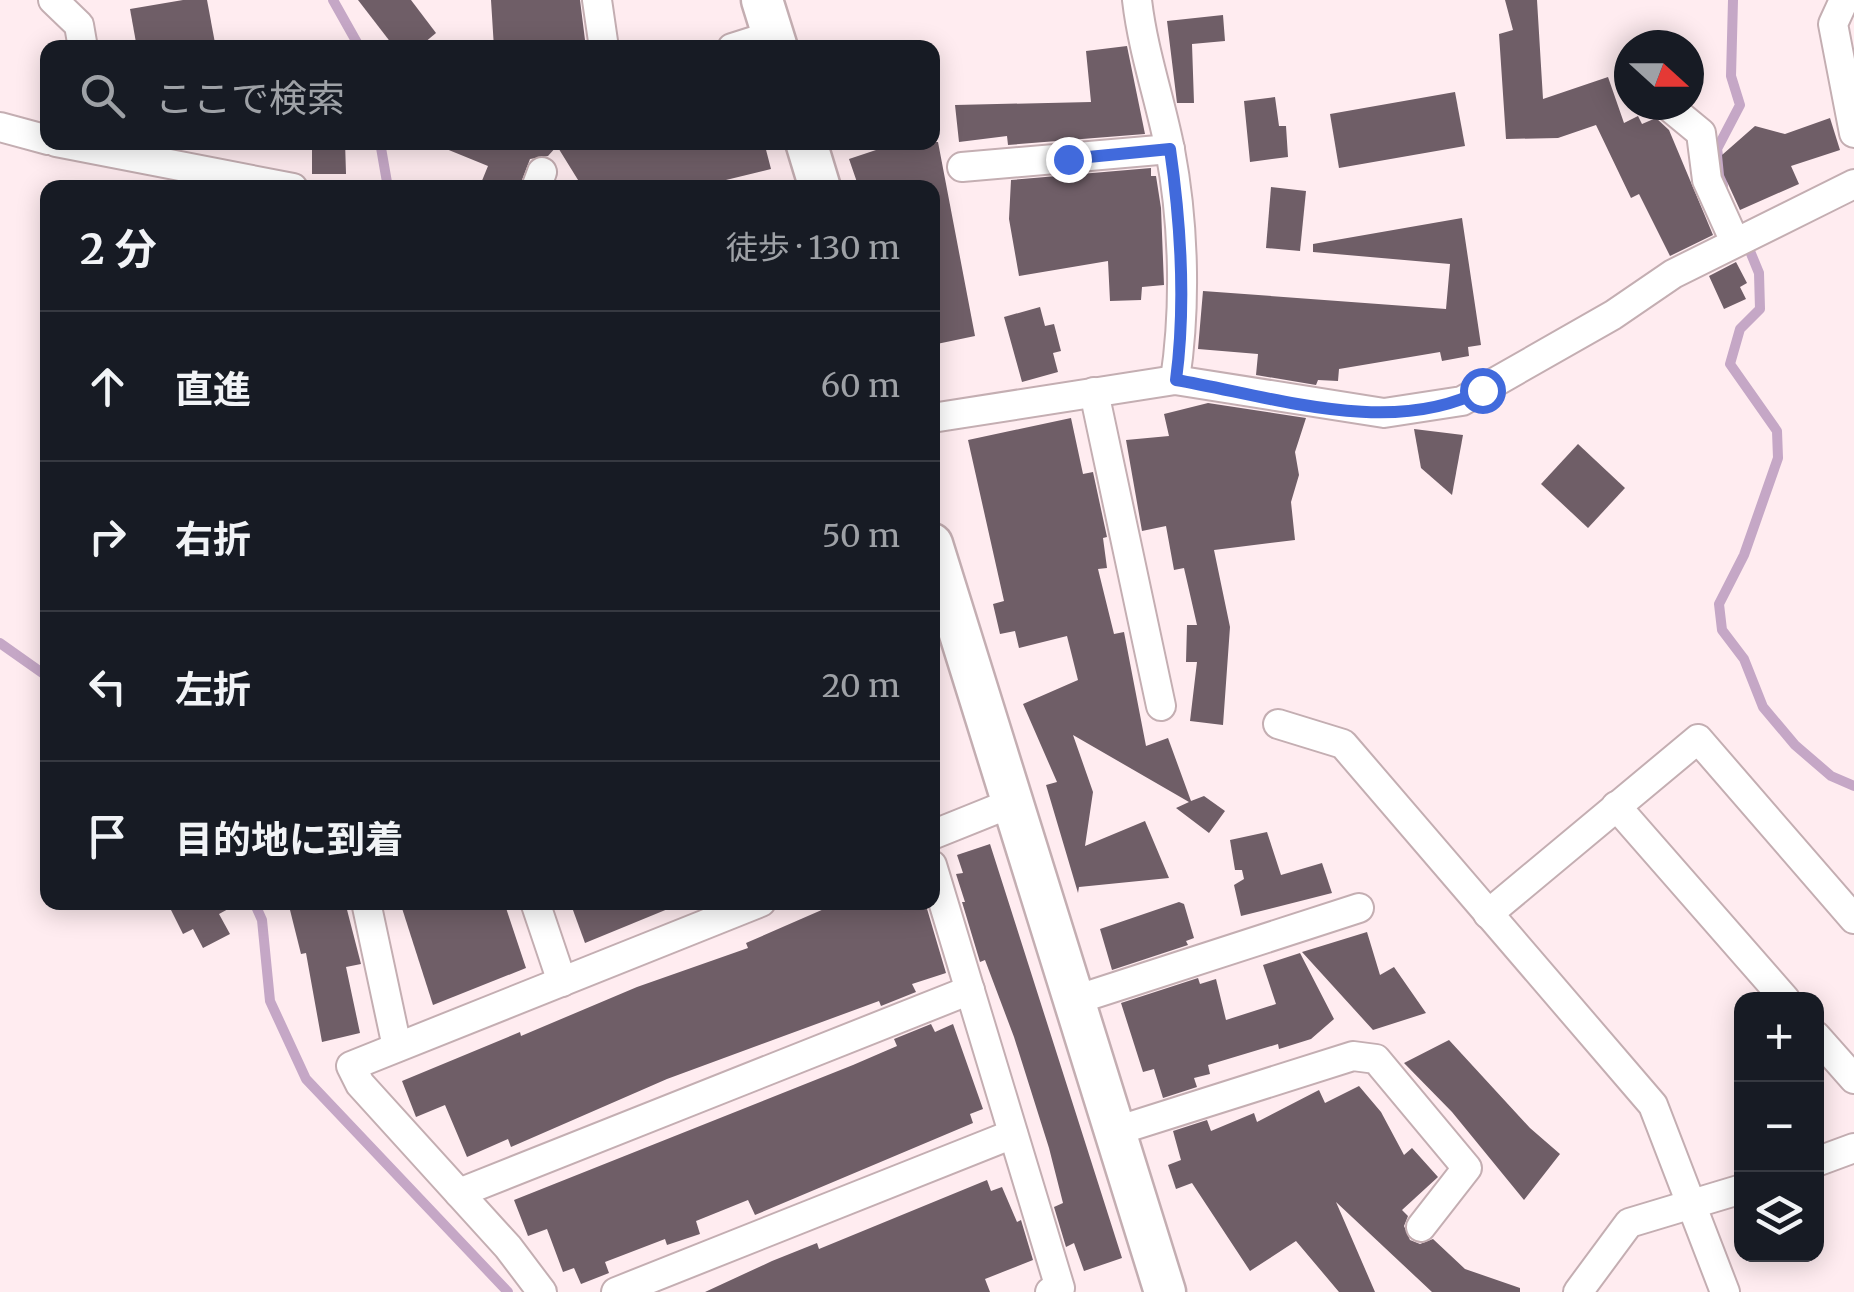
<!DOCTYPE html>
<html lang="ja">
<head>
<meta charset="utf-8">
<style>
  :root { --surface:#171b24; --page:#20242c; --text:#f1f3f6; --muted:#9ea1a6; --line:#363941 }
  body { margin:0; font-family:Merriweather,"Noto Sans JP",serif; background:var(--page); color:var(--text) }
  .controls { position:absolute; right:30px; bottom:30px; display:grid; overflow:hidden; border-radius:20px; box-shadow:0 5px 25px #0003 }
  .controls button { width:90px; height:90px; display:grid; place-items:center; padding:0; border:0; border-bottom:2px solid var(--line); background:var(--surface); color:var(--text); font:50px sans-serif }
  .compass { position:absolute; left:1614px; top:30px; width:90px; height:90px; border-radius:50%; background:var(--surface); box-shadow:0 5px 25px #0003; rotate:111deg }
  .stop { position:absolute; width:30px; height:30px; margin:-22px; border:8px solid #416adc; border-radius:50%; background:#fff }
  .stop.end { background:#416adc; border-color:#fff; box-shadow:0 2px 10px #0008 }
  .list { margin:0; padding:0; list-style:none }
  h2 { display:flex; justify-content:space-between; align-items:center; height:130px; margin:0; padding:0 40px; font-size:42px }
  h2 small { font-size:32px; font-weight:400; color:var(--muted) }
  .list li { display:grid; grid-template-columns:65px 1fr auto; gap:30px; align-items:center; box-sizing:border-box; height:150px; padding:0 40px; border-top:2px solid var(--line) }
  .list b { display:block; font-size:38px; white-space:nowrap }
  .list em { font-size:32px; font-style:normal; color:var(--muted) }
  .icon { flex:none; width:55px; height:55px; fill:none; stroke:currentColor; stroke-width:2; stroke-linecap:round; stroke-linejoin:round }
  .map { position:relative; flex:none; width:1854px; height:1292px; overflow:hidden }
  .search { position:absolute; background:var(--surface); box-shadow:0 5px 25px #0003; left:40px; top:40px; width:900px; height:110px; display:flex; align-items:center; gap:25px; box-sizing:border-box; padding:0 35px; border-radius:20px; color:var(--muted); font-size:38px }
  .panel { position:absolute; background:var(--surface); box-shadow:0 5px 25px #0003; left:40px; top:180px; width:900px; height:730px; border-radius:20px }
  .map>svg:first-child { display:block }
</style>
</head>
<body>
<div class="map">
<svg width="1854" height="1292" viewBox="0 0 1854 1292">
  <rect width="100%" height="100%" fill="#ffecf0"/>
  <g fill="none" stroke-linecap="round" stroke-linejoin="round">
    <g stroke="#c5a7c6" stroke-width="10">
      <polyline points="333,0 360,48"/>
      <polyline points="380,142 388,188"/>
      <polyline points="1723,186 1717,149 1740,105 1731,76 1733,0"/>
      <polyline points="1745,239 1759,273 1760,309 1740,329 1730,364 1777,431 1778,458 1744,555 1719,604 1722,630 1744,659 1763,707 1795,745 1831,776 1854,786"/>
      <polyline points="0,643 48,677"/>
      <polyline points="254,902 262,920 270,1001 306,1079 508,1292"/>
    </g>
  </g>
  <g fill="#6f5e67">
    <polygon points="183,0 207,0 215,43 137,48 130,9"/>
    <polygon points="358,0 411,0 436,33 418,48 395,48"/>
    <polygon points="491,0 580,0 586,48 494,48"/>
    <polygon points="1505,0 1537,0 1543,99 1608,77 1624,123 1638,116 1642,124 1656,118 1669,130 1713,235 1670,256 1639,194 1631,198 1596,125 1558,138 1506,139 1499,34 1513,30"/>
    <polygon points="1223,15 1225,41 1192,44 1194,103 1177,103 1167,21"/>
    <polygon points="1127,46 1145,134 1008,145 1007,136 959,142 955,105 1091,102 1086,51"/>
    <polygon points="1455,92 1465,146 1339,168 1330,114"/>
    <polygon points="1275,97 1279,126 1286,126 1288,157 1250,162 1244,101"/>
    <polygon points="1830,118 1840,150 1791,166 1799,184 1740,210 1724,175 1722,155 1755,126 1785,134"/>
    <polygon points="312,142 345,142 346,174 312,174"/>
    <polygon points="764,142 771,169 693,188 583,188 557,146 548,156 530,159 519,188 479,188 488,166 434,144"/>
    <polygon points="900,142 938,142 975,336 932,345 932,188 859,188 849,159"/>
    <polygon points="1151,168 1151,176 1156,176 1161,208 1164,285 1142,287 1141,300 1110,301 1108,261 1019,276 1009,219 1011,180"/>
    <polygon points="1271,187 1306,191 1300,251 1266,248"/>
    <polygon points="1462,218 1481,345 1468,347 1469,356 1442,361 1440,352 1339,369 1338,381 1318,380 1316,385 1256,375 1258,354 1198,349 1203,291 1446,309 1450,264 1313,252 1313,244"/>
    <polygon points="1736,262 1747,283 1740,287 1746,299 1724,309 1709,276"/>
    <polygon points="1040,307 1045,326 1054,324 1061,351 1053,353 1058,372 1022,382 1004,317"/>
    <polygon points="1208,403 1306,418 1295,452 1299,475 1291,502 1295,540 1214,550 1230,627 1223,725 1190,721 1197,662 1186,662 1187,625 1197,625 1184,568 1174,570 1166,526 1142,531 1126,440 1169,436 1164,414"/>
    <polygon points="1071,418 1083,474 1093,472 1107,537 1103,538 1107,568 1098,569 1114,634 1124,632 1146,746 1168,738 1191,801 1204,796 1225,811 1209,833 1176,808 1189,802 1073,735 1093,792 1085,846 1145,821 1169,878 1079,887 1078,893 1046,785 1057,782 1023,704 1078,680 1067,636 1019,648 1015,631 1000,634 993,604 1004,601 968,440"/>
    <polygon points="1414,429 1463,435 1452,495 1421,468"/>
    <polygon points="1578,444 1625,488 1588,528 1541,484"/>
    <polygon points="1267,832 1281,875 1322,863 1332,893 1241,916 1234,885 1244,879 1242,870 1235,870 1230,840"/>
    <polygon points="990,844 1122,1258 1084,1271 1074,1243 1066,1247 1054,1207 1063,1203 1049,1148 1014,1037 985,960 980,962 962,902 965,902 956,874 963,873 957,855"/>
    <polygon points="167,902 241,902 219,914 230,934 203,948 193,929 183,934"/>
    <polygon points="288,902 345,902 361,964 346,967 360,1033 322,1042 306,953 301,954"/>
    <polygon points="400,902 504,902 526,968 433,1005"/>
    <polygon points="570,902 680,902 680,904 585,943"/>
    <polygon points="840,902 925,902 946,973 912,984 916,992 881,1006 879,1001 667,1079 511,1147 508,1139 467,1157 445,1105 416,1117 402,1081 520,1032 521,1036 637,987 748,948 746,943"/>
    <polygon points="1179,902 1184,904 1194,938 1186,941 1188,945 1112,970 1100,929"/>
    <polygon points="1367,932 1380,975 1394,967 1426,1013 1373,1030 1302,952"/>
    <polygon points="1300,953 1334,1019 1311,1039 1279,1049 1278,1044 1208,1065 1210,1074 1194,1078 1197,1087 1163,1098 1154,1069 1143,1072 1121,1003 1198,978 1200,984 1216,979 1226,1020 1276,1004 1263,965"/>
    <polygon points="931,1024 935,1032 953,1024 983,1109 970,1114 973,1123 755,1215 748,1200 696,1221 700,1234 667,1245 665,1239 605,1262 609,1273 581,1284 574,1268 563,1272 547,1229 528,1236 514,1200 853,1065 897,1046 894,1039"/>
    <polygon points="1449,1040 1530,1128 1560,1154 1524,1200 1452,1112 1404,1063"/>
    <polygon points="1359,1086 1381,1112 1404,1155 1412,1148 1438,1177 1402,1210 1408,1216 1404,1226 1410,1240 1420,1244 1433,1239 1465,1269 1520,1288 1520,1292 1432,1292 1336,1202 1375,1292 1339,1292 1296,1241 1250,1271 1192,1183 1176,1189 1168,1165 1181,1160 1173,1131 1207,1120 1211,1131 1254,1113 1257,1122 1319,1090 1325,1103"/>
    <polygon points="987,1180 991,1191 1002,1187 1017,1222 1021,1220 1033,1260 985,1279 990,1292 705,1292 772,1261 817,1243 819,1249"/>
  </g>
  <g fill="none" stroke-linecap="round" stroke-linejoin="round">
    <defs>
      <g id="street">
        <polyline points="53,0 79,25 83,48"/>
        <polyline points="597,0 604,48"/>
        <path d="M1137 0C1143 52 1160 99 1170 150 1184 223 1186 307 1175 380"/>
        <polyline points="1844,0 1833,24 1854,133"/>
        <polyline points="732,48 773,35"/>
        <polyline points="1667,105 1701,133 1707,180 1735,242"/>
        <polyline points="0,127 48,140"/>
        <polyline points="56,142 293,188"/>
        <polyline points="962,167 1170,149"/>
        <polyline points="536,188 542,172"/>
        <polyline points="1094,392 1161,706"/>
        <polyline points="932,418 1175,380 1384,413 1462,401 1613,315 1673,274 1854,184"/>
        <polyline points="1278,724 1343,744 1653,1105 1725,1292"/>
        <polyline points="1616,806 1785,999"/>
        <polyline points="932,835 1014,802"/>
        <polyline points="932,865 1060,1288 1050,1292"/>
        <polyline points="366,902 397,1047"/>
        <polyline points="535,902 562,982"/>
        <polyline points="1488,914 1698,739 1854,919"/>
        <polyline points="1075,1000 1359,908"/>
        <polyline points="1816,1036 1854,1079"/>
        <polyline points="1116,1131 1353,1056 1376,1059 1467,1168 1421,1227"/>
        <polyline points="1816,1162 1854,1148"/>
        <polyline points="459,1193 970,990"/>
        <polyline points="542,1292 508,1247 360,1084 351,1066 761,902"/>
        <polyline points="616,1292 1013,1134"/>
        <polyline points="1578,1292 1629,1223 1742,1189"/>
      </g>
      <g id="secondary">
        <polyline points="762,0 777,48"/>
        <polyline points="806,142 820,188"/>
        <polyline points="932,544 1165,1292"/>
      </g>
    </defs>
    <use href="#street" stroke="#c4aeb2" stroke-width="32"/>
    <use href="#secondary" stroke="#c4aeb2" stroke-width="45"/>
    <use href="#street" stroke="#fff" stroke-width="28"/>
    <use href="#secondary" stroke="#fff" stroke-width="40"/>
  </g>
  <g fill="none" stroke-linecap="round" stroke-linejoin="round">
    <path stroke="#416adc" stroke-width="12" d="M1068 159 1170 149C1181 225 1186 304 1176 380 1270 396 1392 438 1482 390"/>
  </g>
</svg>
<div class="controls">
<button>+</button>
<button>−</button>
<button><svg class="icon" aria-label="layers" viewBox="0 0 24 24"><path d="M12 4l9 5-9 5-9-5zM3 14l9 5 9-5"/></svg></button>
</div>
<svg class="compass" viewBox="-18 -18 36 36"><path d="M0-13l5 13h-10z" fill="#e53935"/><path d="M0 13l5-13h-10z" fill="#9ea1a6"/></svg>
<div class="stop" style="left:1482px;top:390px"></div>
<div class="stop end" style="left:1068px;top:159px"></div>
<div class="search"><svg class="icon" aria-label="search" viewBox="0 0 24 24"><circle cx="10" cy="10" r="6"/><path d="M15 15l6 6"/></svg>ここで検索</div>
<section class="panel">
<h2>2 分<small>徒歩 · 130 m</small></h2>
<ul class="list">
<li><svg class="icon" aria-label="ahead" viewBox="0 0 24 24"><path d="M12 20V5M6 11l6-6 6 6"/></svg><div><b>直進</b></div><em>60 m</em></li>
<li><svg class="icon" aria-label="right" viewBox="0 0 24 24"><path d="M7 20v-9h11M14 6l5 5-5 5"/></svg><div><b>右折</b></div><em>50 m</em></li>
<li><svg class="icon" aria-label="left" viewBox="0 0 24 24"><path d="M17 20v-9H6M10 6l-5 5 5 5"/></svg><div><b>左折</b></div><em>20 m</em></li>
<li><svg class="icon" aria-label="arrive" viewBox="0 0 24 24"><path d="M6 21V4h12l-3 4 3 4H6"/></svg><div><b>目的地に到着</b></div></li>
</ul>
</section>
</div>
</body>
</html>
